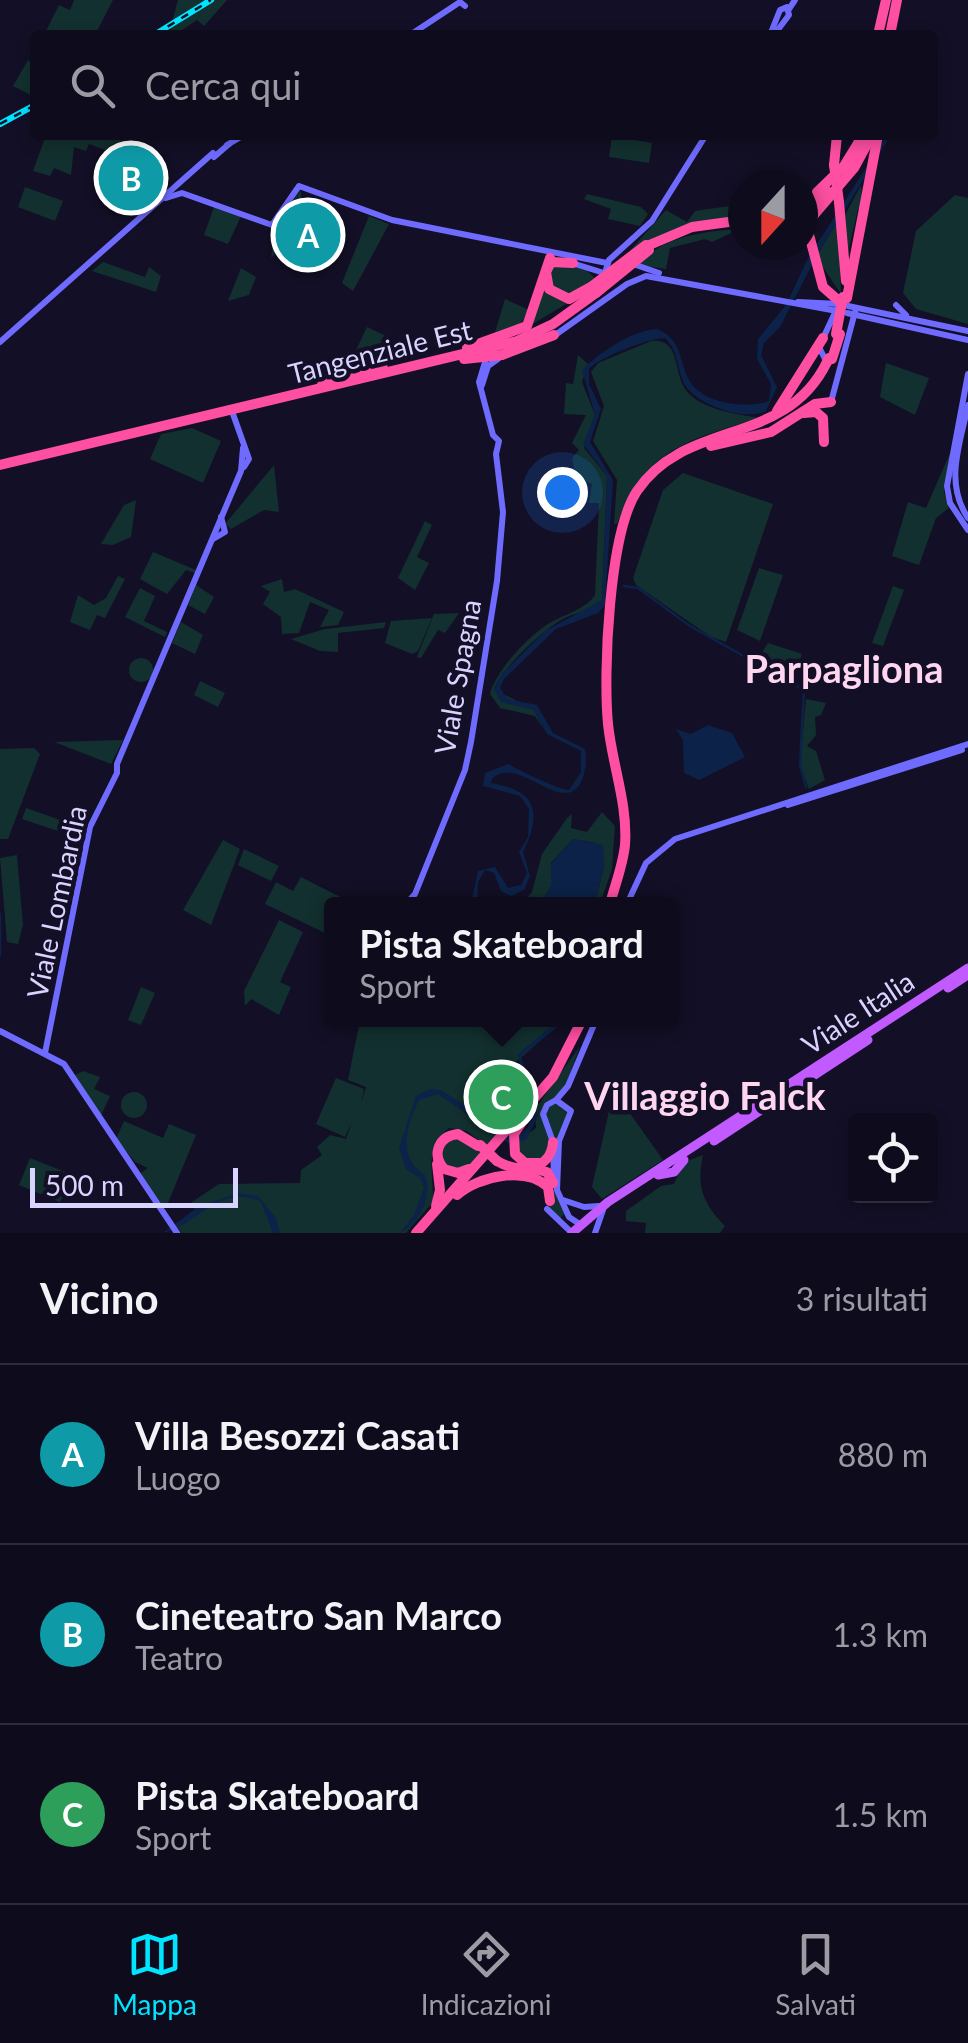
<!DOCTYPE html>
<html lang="it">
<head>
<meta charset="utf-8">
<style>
  :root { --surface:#0e0b1c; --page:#1c1929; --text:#f1f3f6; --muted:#9b9ba3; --line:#2e2b3b; --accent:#00e5ff }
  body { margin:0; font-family:Lato,sans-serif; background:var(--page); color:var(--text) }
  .controls { position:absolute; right:30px; bottom:30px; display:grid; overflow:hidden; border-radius:10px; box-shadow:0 5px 15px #0003 }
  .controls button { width:90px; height:90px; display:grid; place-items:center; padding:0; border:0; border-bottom:2px solid var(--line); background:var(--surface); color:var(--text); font:50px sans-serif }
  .compass { position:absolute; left:728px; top:170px; width:90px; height:90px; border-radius:50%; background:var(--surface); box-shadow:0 5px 15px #0003; rotate:201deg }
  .scale { position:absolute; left:30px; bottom:25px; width:208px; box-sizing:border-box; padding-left:10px; border:5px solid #d9d4ff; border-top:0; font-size:28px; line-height:35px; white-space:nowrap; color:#d9d4ff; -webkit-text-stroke:8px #130f26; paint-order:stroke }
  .you { position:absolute; left:562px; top:492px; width:35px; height:35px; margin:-25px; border:8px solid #fff; border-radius:50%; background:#1a73e8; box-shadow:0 0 0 15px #1a73e833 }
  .badge { display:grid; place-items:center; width:65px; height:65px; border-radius:50%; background:var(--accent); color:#fff; font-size:32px; font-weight:700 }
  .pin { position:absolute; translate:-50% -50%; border:5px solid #fff; box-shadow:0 2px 10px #0006 }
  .popup { position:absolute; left:324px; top:897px; width:355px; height:130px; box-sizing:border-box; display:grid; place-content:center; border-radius:10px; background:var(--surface); filter:drop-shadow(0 2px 8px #0005); font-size:32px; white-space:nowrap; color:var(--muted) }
  .popup b { font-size:38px; color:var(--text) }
  .popup::after { content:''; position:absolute; left:50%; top:100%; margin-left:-20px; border:20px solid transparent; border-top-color:var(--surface) }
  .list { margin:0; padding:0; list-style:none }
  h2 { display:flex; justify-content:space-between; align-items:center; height:130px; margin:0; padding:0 40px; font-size:42px }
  h2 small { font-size:32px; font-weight:400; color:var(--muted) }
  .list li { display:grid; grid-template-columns:65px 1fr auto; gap:30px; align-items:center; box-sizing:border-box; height:180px; padding:0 40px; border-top:2px solid var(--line) }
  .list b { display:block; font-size:38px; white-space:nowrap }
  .list p { margin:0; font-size:32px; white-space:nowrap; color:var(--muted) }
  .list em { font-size:32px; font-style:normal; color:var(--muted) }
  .icon { flex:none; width:55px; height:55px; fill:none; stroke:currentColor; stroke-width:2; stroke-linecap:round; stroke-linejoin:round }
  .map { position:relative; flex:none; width:968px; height:1233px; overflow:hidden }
  .search { position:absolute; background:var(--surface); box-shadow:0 5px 15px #0003; left:30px; right:30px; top:30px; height:110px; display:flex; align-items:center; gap:25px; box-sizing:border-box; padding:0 35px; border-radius:10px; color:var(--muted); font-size:38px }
  .sheet { height:670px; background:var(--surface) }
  nav { display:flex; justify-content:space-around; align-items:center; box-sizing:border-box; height:140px; border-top:2px solid var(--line); background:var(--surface); font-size:28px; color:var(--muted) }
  nav a { display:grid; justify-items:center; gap:5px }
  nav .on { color:var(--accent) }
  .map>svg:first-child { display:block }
</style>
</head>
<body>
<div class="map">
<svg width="968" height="1233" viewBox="0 0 968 1233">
  <rect width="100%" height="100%" fill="#130f26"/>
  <g fill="#12302f">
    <polygon points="74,0 113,0 95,35 44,35 59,5 70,10"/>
    <polygon points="178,0 227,0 204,26 197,20 176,34 170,30"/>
    <polygon points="28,60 35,65 35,97 13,86"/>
    <polygon points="46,135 60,140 64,135 123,135 118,148 134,156 130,165 134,168 123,178 105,172 99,178 108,151 89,144 86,151 74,147 71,175 54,168 50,176 33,171"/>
    <polygon points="612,136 652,143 649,163 609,157"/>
    <polygon points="861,185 863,206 858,209 847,257 843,219"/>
    <polygon points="25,187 63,201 55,221 18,207"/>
    <polygon points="301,190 302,214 324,223 320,231 328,245 326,251 321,249 318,257 311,255 309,260 300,256 313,233 297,224 288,257 276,253 271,258 275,226"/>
    <polygon points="587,194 641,207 648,214 640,226 608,219 611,209 584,199"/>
    <polygon points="955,195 968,198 968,324 916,309 903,293 916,231"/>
    <polygon points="743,204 743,215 687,224 629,252 666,210 687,222 695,211"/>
    <polygon points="214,207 241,216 228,244 204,235"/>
    <polygon points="369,216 389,224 353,291 342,283"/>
    <polygon points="838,221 841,294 816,257"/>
    <path d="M740 229 712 242 705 239 670 248 666 269 639 265C661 236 706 231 740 229Z"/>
    <polygon points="103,262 145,277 149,267 161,276 156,292 92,271"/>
    <polygon points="556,262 584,268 597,280 577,295 552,291 549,267"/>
    <polygon points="241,268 256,277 249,295 228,301"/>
    <polygon points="544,280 571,301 531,325"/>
    <polygon points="505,299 529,310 520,325 495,332"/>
    <polygon points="367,327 386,336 373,361 353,367 350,363"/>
    <path d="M651 341C681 338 673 371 685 389 700 410 737 414 760 418 690 439 644 449 617 524H614L617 480 593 441 604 406 591 372 598 363Z"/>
    <path d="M578 355 588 364 582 382 595 415 584 448 607 476 602 600C592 611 581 611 567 617 547 625 500 670 494 689L534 710 544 730 535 716 500 708 490 694C496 671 527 637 548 624 564 614 585 610 595 595L599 503H589L592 484 576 477 572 458 579 450 572 443 586 415 564 414 566 383 573 384Z"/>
    <polygon points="886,363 929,378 915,415 880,397"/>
    <polygon points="192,428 221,441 203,483 150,459 161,434"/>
    <polygon points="950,453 944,492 949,508 936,518 919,565 892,556 908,502 926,508"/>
    <polygon points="274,465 279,512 264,510 231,529 225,524"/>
    <polygon points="683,473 773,504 726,642 711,637 636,585 633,578 663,490"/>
    <polygon points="136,500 131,537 113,545 101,544 124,505"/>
    <polygon points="425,521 432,525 417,557 429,563 415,590 398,578"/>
    <polygon points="153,552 196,570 195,573 186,570 167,594 140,579"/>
    <polygon points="759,568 783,575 760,641 737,630"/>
    <polygon points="118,576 125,579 105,618 97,615 90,630 70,622 78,595 94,605 106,598"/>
    <polygon points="282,579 284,592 295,589 344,612 338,625 320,627 329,610 310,602 299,633 282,634 281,617 263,604 270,592 261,586"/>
    <polygon points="196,585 214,597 205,614 188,605"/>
    <polygon points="893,586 904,590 883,646 872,643"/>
    <polygon points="140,588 155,596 144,621 167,632 165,637 125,617"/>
    <polygon points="459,613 445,633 438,630 421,658 417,657 434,614"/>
    <polygon points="432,618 418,651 412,654 385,643 391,621"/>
    <polygon points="181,622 203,635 195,654 172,643"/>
    <polygon points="386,622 384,628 338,633 338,652 320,651 291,639 325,629"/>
    <polygon points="768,643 802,654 795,674 757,660"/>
    <circle cx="141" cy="670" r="12"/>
    <polygon points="200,681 225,693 218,707 194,695"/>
    <polygon points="806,699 826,703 821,715 815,717 816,735 807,746 816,751 825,780 809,789 800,765"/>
    <polygon points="123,740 111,764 54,742"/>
    <polygon points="34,748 40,754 8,839 0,839 0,749"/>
    <polygon points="26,808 86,829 85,840 22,819"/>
    <polygon points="602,812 615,826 612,869 600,904 595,904 604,866 595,843 573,839 551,863 551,886 540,904 522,904 532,892 542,854 567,818 572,814 571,828 587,832"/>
    <polygon points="223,840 240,849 211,925 183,910"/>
    <polygon points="244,849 279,866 271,881 238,865"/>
    <polygon points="17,855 23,925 18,944 7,942 0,858"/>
    <polygon points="301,877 354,904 331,904 331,936 265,904 276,882 293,891"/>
    <polygon points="279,920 303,932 280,982 291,987 279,1015 251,999 245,1006 244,991"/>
    <polygon points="141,987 155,993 141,1025 128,1020"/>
    <path d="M360 1020H564L516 1062 525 1102 486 1146 467 1131 449 1128C423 1148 434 1172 433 1202L406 1233H181L176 1224 196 1210 189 1204 219 1184 300 1183 301 1170 322 1155 317 1147 330 1135 346 1139 352 1122 345 1137 316 1124 336 1078 364 1089 361 1103 366 1087 348 1080Z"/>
    <polygon points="580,1046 564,1090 543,1108 550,1137 544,1159 527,1162 514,1144 536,1128 535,1109"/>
    <polygon points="83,1071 100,1077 94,1089 110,1096 99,1120 75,1075"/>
    <circle cx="134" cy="1105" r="13"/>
    <polygon points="617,1095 663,1160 602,1199 592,1187 609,1111"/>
    <path d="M553 1101 570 1113C554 1145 553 1181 565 1214L560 1218 549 1209C560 1176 555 1146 544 1114Z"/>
    <polygon points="124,1121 163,1138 169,1124 196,1135 167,1205 159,1207 138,1175 148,1168 135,1162 116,1139"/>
    <polygon points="455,1135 483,1152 469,1168 450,1171 438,1152"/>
    <path d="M703 1155C696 1187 703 1203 725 1226L720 1233H645L646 1223 626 1221V1211L661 1186 674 1184 683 1163Z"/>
    <polygon points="30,1158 73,1175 60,1202 19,1185"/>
  </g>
  <g fill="#0c2248">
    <path d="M887 135H891L817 255 780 327 764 343 761 355 777 387 766 411C745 422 692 404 683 381 676 364 678 351 665 338 649 338 598 358 589 369V384L601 409 590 442 613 480 605 605 598 613 556 629 504 679 500 688 508 699 537 705 553 733 585 749C587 759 586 770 582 780 564 820 519 753 492 779L491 783C538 791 542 813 523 852L530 876 524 890 511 896 501 891 494 873 485 870 478 882 477 904H471L478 871 495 867 508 888 521 885 527 873 519 852 528 837 529 809 520 796 483 786 485 773 508 764C519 770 559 790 569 790L581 772V751L547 734 534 710 501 702 494 689 500 676 545 631 602 600 607 476 583 444 595 415 582 370C600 352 631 331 657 329 683 340 678 359 689 380 702 404 746 409 769 401L771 384 757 359 758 339 786 305 808 258Z"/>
    <polygon points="708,725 732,733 745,757 699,780 684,773 683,740 676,729 691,734"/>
    <polygon points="573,839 603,845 604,866 595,904 540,904 551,886 551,864"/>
    <path d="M559 1020H566L521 1056 538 1116 526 1140 508 1143 438 1094 419 1100C406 1128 397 1157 425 1175 433 1197 420 1223 400 1233L414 1215 424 1188 420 1178 406 1169 399 1148 416 1096 430 1089 441 1090 516 1138 528 1127 530 1117 518 1054Z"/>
    <path d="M238 1193 258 1196 276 1218 280 1233H273L261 1202C221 1182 197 1226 163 1233L198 1207Z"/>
  </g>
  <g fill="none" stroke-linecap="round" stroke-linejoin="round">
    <g stroke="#0c2248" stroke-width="2.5">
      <polyline points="624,586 638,588 690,626 804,690 800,765 806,787"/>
      <polyline points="0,914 0,955"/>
    </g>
    <g stroke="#6f6bff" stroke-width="6">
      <polyline points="789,9 795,0"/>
      <polyline points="410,35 460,2 465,6"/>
      <polyline points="770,35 780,10 787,7 789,15 774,35"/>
      <polyline points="227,145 244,135"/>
      <polyline points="214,157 229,144"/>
      <polyline points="166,198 182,193 272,225 299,186 392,220 607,263"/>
      <polyline points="572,263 604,273"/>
      <polyline points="636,265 659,273"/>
      <polyline points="605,273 609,260 652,221 706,135"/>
      <polyline points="798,302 839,304 819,347 825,359"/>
      <polyline points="896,305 906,315"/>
      <polyline points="848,306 968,331"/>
      <polyline points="847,313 968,340"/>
      <polyline points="551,338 627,284 646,276 837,311"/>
      <polyline points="0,342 213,153"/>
      <polyline points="968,374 947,486 950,503 968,530"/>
      <polyline points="482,385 488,366 498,359"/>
      <polyline points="831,402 855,312"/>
      <path d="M968 405C960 445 944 482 968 518"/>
      <polyline points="233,414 249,459 244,467"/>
      <polyline points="213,539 225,532 221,517"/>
      <polyline points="788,805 962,750"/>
      <polyline points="406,904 415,894 465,770 471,742 497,581 503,512 496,454 499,441 493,435 479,382 485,362"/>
      <polyline points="627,904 646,863 675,839 968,744"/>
      <polyline points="0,1031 64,1064 177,1233"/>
      <polyline points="45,1053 90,827 117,773 117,764 241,471 243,448"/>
      <polyline points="557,1099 568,1086 596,1020"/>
      <polyline points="554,1179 553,1142 543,1114 547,1105 556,1100 571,1111 559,1141 557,1190 569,1217 581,1225"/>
      <polyline points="563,1200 584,1207 599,1206"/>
      <polyline points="547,1209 572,1233"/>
      <polyline points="595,1233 603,1210"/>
    </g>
    <g stroke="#c25bff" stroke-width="9">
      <polyline points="948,988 968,975"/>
      <polyline points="714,1141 868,1040"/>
      <polyline points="658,1175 674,1172 684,1160"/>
      <polyline points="572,1233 608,1202 968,968"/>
    </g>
    <g stroke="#ff4fa3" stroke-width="10">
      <polyline points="878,35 886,0"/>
      <polyline points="890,35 897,0"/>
      <polyline points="834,165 837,135"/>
      <polyline points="817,192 844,166 863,135"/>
      <polyline points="839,202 846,281"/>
      <polyline points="803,208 827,191"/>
      <polyline points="647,246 692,227 743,220"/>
      <polyline points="573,263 551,262 546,272 549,289 569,299 591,287"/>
      <polyline points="847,298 878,135"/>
      <polyline points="839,301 823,287 808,231 813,216 854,168 872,135"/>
      <polyline points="467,348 527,326 550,258"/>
      <polyline points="464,359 502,355 554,335"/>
      <polyline points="832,359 840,334"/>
      <polyline points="322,382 383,368"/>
      <polyline points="777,411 823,338"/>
      <polyline points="804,413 816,412 823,418 824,442"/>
      <polyline points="711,446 771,432 815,404 831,402"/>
      <polyline points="0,465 517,341 553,324 596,293"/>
      <path d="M610 904C615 885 623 865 625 845 628 804 612 764 608 724 603 672 609 533 637 491 686 418 785 448 827 362"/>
      <polyline points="522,1122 514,1134 515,1154 525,1163 541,1163"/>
      <path d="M497 1161C518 1174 551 1171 553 1142"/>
      <path d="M469 1169 458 1173 444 1169C431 1154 439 1136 458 1134L478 1146"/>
      <polyline points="534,1169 547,1172 553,1183"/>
      <path d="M457 1195C478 1176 526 1166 548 1187L550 1201"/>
      <polyline points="436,1206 440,1190 437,1164"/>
      <polyline points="416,1233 553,1077 582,1020"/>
    </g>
    <defs>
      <g id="rail">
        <polyline points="154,35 211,0"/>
        <polyline points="0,124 35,105"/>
      </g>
    </defs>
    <use href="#rail" stroke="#00e5ff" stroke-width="6"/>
    <use href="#rail" stroke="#130f26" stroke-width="2.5" stroke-dasharray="8" stroke-linecap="butt"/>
    <g stroke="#ff4fa3" stroke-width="10">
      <polyline points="834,165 839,202"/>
      <polyline points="591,287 646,245"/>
      <polyline points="596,293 649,250"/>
      <polyline points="836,334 843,297"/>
      <polyline points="827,362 829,358"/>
      <polyline points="480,1145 497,1161"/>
    </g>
  </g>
  <g text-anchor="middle" stroke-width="9" stroke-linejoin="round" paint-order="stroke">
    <g font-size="28" fill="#d9d4ff" stroke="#130f26">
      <text transform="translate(380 352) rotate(-14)" y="10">Tangenziale Est</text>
      <text transform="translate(458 677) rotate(-80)" y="10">Viale Spagna</text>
      <text transform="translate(57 902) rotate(-78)" y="10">Viale Lombardia</text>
      <text transform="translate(858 1013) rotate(-33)" y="10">Viale Italia</text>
    </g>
    <g font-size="38" font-weight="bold" fill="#ffd6f0" stroke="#130f26">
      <text x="844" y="683">Parpagliona</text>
      <text x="705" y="1110">Villaggio Falck</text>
    </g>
  </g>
</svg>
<div class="controls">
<button><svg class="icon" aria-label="locate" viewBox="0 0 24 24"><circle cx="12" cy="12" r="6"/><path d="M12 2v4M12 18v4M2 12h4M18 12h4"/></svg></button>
</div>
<svg class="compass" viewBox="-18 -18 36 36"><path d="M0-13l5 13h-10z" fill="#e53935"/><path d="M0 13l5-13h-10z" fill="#9b9ba3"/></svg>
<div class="scale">500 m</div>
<div class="you"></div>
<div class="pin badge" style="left:308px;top:235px;background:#0f9aa8">A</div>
<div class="pin badge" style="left:131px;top:178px;background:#0f9aa8">B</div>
<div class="pin badge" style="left:501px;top:1097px;background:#2e9e5b">C</div>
<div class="popup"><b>Pista Skateboard</b>Sport</div>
<div class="search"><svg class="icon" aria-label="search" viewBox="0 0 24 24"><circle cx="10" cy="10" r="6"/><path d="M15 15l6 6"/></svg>Cerca qui</div>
</div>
<section class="sheet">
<h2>Vicino<small>3 risultati</small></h2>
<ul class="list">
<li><span class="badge" style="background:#0f9aa8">A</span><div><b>Villa Besozzi Casati</b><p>Luogo</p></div><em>880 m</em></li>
<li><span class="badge" style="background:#0f9aa8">B</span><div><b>Cineteatro San Marco</b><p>Teatro</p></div><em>1.3 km</em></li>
<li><span class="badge" style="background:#2e9e5b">C</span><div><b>Pista Skateboard</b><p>Sport</p></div><em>1.5 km</em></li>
</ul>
</section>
<nav>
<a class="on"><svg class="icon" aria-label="map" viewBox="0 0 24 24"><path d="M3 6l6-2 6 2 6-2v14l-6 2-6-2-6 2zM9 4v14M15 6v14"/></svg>Mappa</a>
<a><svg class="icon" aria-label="directions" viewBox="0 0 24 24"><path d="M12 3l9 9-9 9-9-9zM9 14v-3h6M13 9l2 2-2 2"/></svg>Indicazioni</a>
<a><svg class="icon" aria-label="saved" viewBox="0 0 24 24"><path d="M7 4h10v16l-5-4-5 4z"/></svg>Salvati</a>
</nav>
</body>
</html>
